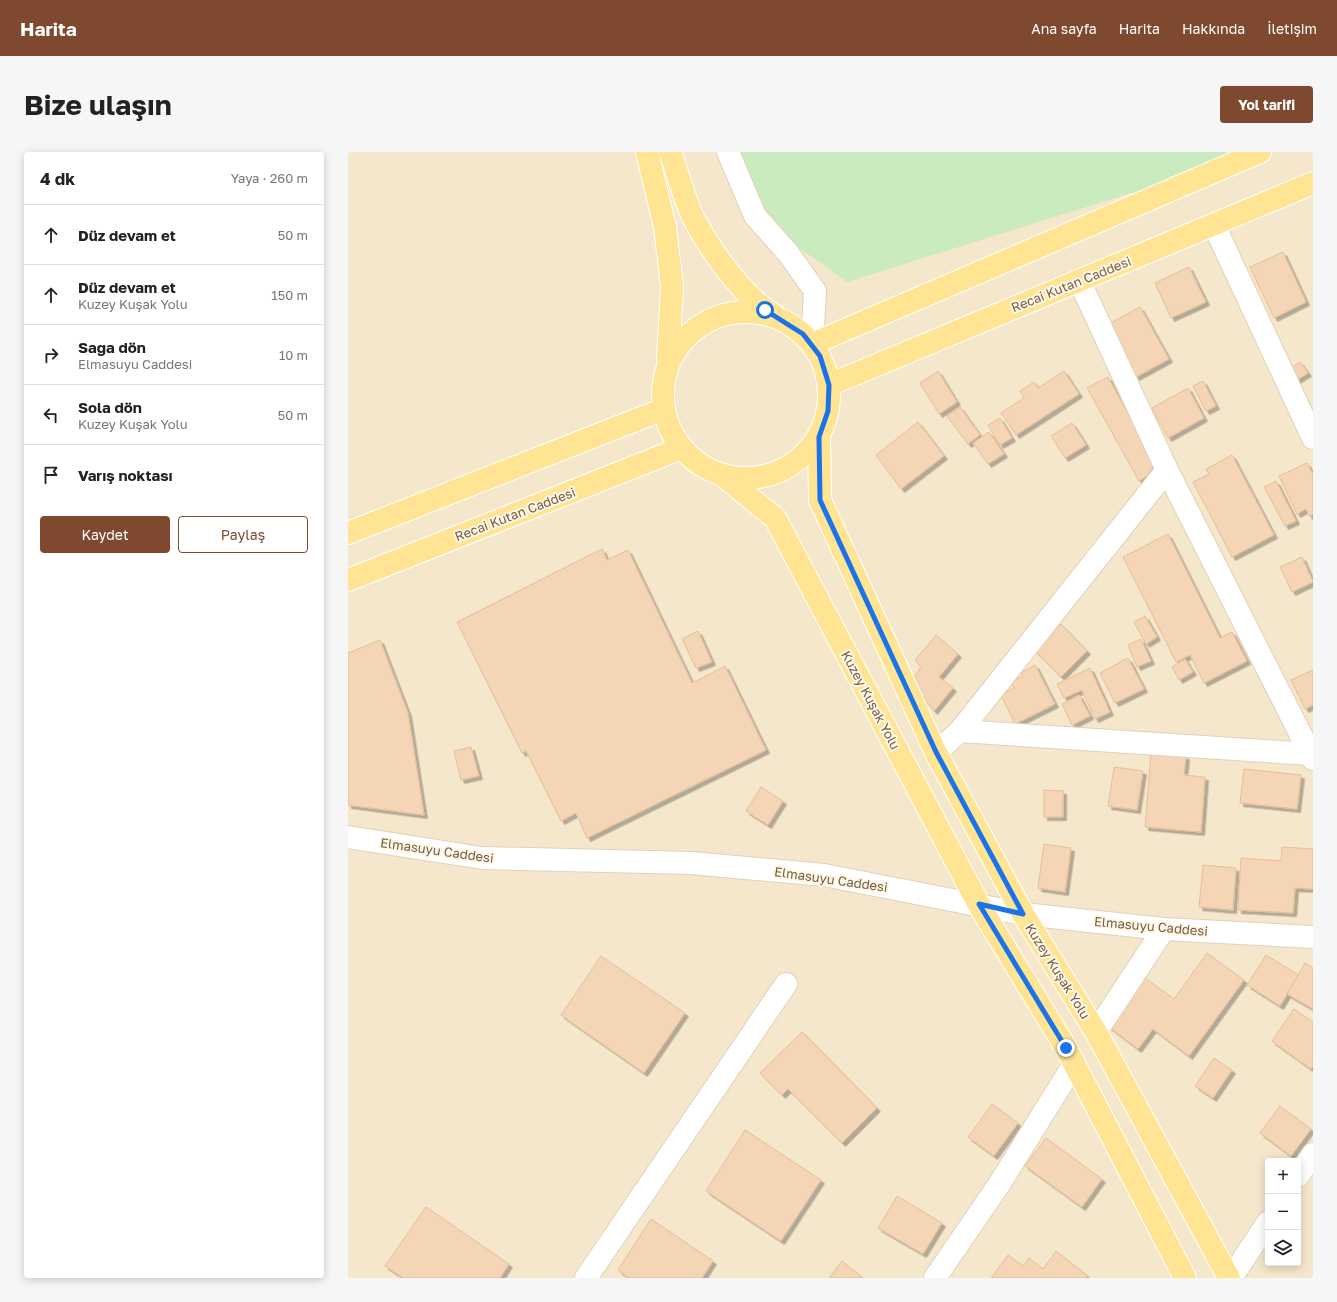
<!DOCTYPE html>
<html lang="tr">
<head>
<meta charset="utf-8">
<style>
  :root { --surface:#fff; --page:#f6f6f6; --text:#222; --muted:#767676; --line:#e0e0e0; --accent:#7e492e }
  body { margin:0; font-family:"Golos Text",sans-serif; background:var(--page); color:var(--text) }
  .controls { position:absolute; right:12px; bottom:12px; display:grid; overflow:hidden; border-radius:4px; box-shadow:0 2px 10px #0003 }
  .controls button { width:36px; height:36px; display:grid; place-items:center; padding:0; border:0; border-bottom:1px solid var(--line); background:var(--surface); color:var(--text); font:20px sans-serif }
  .stop { position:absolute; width:12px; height:12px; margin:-9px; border:3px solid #1a73e8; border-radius:50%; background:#fff }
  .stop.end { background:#1a73e8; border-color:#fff; box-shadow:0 1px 4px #0008 }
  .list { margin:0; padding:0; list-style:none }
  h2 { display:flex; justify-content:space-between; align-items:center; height:52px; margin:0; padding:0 16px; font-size:17px }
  h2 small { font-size:13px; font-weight:400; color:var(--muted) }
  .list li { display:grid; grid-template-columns:26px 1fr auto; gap:12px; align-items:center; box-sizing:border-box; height:60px; padding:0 16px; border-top:1px solid var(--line) }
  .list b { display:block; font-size:15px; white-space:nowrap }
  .list p { margin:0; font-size:13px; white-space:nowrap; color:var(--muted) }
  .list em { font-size:13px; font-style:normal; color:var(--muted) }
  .actions { display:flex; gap:8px; padding:12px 16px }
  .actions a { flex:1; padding:9px 0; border:1px solid var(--accent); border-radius:4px; text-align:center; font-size:14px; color:var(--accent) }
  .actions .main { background:var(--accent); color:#fff }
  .icon { flex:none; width:22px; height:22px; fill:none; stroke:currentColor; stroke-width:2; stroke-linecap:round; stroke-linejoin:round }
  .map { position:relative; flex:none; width:965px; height:1126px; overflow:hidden; border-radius:4px }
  header { display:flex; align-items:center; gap:24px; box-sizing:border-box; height:56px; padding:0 20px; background:var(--accent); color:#fff }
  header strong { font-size:19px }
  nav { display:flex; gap:22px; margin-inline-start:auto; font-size:14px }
  .intro { display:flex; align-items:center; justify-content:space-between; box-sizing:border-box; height:96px; padding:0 24px }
  h1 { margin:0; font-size:28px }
  .button { padding:10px 18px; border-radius:4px; background:var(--accent); color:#fff; font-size:14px; font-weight:700 }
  main { display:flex; gap:24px; padding:0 24px }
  aside { flex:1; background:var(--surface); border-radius:4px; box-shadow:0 2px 10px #0003 }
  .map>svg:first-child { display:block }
</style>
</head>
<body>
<header>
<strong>Harita</strong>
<nav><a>Ana sayfa</a><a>Harita</a><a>Hakkında</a><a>İletişim</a></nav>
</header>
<div class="intro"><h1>Bize ulaşın</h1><a class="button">Yol tarifi</a></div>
<main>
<aside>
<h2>4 dk<small>Yaya · 260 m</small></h2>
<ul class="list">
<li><svg class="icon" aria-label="ahead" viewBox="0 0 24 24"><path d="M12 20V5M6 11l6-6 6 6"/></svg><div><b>Düz devam et</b></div><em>50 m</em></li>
<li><svg class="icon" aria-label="ahead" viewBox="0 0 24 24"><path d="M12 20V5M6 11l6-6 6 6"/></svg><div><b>Düz devam et</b><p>Kuzey Kuşak Yolu</p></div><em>150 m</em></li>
<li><svg class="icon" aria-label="right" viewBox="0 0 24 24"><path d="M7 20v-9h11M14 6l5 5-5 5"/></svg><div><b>Sağa dön</b><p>Elmasuyu Caddesi</p></div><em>10 m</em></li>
<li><svg class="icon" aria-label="left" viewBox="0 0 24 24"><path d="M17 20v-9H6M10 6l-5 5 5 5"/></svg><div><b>Sola dön</b><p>Kuzey Kuşak Yolu</p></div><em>50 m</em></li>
<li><svg class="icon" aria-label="arrive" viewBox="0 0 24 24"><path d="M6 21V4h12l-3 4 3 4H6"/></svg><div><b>Varış noktası</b></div></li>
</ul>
<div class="actions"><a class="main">Kaydet</a><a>Paylaş</a></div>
</aside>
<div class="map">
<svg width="965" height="1126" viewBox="0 0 965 1126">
  <defs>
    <filter id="shadow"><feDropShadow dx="3.5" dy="3.5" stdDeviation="0" flood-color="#0004"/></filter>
  </defs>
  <rect width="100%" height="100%" fill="#fdf5de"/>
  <path fill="#f5e7cc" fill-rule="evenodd" d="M0 0H965V1126H0ZM920 1009H950V1111H920Z"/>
  <polygon fill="#caebbd" points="391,0 906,0 908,2 499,130 407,64"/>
  <g fill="#f4d5b5" stroke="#e7be94" filter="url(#shadow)">
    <polygon points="935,100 958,150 926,166 902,115"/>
    <polygon points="841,115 858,150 823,166 807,131"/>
    <polygon points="792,155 821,207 788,225 759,173"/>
    <polygon points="952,210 960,221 949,228 941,217"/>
    <polygon points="590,219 609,250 591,262 572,231"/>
    <polygon points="716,219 731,242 668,283 653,261 676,246 672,239 686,230 690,236"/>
    <polygon points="760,225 807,311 800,323 791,329 739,236"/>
    <polygon points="855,229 868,254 858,259 845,234"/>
    <polygon points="840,236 856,266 820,286 804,256"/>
    <polygon points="612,255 632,283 620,292 599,264"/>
    <polygon points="652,266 664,286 652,293 640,273"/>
    <polygon points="570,270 596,304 553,337 528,303"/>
    <polygon points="724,271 738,293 717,306 703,284"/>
    <polygon points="641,280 656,302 640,312 625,291"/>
    <polygon points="884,303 926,383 884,405 845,330 861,322 858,317"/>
    <polygon points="959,311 965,323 965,362 961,364 958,357 949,362 931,324"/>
    <polygon points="928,329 948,369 937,374 916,335"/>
    <polygon points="820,382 872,486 884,480 899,509 856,531 842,503 828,510 775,405"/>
    <polygon points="254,397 259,408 280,398 344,531 377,514 418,598 239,686 228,661 213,669 178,599 174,601 109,470"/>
    <polygon points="954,405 965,430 944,440 932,415"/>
    <polygon points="797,464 809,485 798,492 786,470"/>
    <polygon points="713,472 739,499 713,525 686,498"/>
    <polygon points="350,479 364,510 348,516 334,487"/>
    <polygon points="588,483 610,502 591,525 605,536 586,559 563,530 573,515 567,508"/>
    <polygon points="793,487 803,509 789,515 780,493"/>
    <polygon points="32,488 60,561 76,663 0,653 0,501"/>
    <polygon points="780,506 796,537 767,551 752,521"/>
    <polygon points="837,507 845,520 831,528 824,515"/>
    <polygon points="687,513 707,552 667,572 653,543 666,536 663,530 675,524 673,521"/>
    <polygon points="742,516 762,560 747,567 734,538 716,546 709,532"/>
    <polygon points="965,518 965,553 957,557 943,528"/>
    <polygon points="731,543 742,564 724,573 714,552"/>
    <polygon points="123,595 131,624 113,628 106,599"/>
    <polygon points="803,601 838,604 836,623 857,625 853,680 797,675"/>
    <polygon points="766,615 795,619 789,658 760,654"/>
    <polygon points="896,617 953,623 949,657 892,651"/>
    <polygon points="413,635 435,649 420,673 398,659"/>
    <polygon points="696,638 715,639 715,665 696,665"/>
    <polygon points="696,692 723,696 717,740 690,736"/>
    <polygon points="934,695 965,697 965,737 947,736 945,761 890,758 893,706 933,709"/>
    <polygon points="855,713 888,716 885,758 851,755"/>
    <polygon points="859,801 896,828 841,904 805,877 790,897 761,875 797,826 826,847"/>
    <polygon points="918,803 951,823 932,854 899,833"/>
    <polygon points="253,804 337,861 296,921 213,863"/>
    <polygon points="957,811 965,816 965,857 939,842"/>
    <polygon points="946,857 965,870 965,914 963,917 924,889"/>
    <polygon points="454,880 529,956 494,991 440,937 434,943 412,921"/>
    <polygon points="866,906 884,918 865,946 847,934"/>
    <polygon points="644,952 670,971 646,1004 620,985"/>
    <polygon points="932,954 963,977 943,1004 912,981"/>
    <polygon points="397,978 473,1028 433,1089 358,1039"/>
    <polygon points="698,986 754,1027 734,1055 677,1014"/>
    <polygon points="549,1044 594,1071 575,1102 530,1076"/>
    <polygon points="78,1055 161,1112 152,1126 55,1126 37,1114"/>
    <polygon points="303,1067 365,1109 354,1126 281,1126 270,1118"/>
    <polygon points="708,1099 740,1124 738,1126 643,1126 660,1103 675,1114 681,1106 695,1117"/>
    <polygon points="494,1109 515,1126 481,1126"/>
  </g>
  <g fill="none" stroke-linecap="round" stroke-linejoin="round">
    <defs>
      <g id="minor">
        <polyline points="380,0 407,64 440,101 467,139 464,192"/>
        <polyline points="866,73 965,286"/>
        <polyline points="731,128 819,318 965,607"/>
        <polyline points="612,579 962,602"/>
        <polyline points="588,601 612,579 819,318"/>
        <polyline points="0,685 134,706 343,711 476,723 675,762 816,777 965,785"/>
        <polyline points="748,880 816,777"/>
        <polyline points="950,1024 965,1002"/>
        <polyline points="238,1126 438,832"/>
        <polyline points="587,1126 652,1031 726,912"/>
        <polyline points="883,1126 920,1070"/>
      </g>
      <g id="major">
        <polyline points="299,0 317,75 324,134 320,208"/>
        <path d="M322 0C330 21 337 51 347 69 363 99 396 146 426 163"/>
        <circle cx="398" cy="243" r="83"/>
        <polyline points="464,192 912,0"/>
        <polyline points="481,233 965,31"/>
        <polyline points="471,285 472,348 588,601 675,762 748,880 881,1126"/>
        <polyline points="374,323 427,366 631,753 718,896 837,1126"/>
        <polyline points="0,381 316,257"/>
        <polyline points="0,428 334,296"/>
      </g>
    </defs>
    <use href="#minor" stroke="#e1d1ba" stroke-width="24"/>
    <use href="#major" stroke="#fff" stroke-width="24"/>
    <use href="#minor" stroke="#fff" stroke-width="22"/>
    <use href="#major" stroke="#ffe494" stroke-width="22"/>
  </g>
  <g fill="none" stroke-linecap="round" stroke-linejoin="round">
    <polyline stroke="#1a73e8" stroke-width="5" points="417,158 455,182 472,204 481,233 480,259 471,285 472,348 588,600 675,762 631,752 718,896"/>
  </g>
  <g text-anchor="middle" stroke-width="4" stroke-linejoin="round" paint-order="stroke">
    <g font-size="13" fill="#745c45" stroke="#fff8e6">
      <text transform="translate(723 132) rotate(-22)" y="5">Recai Kutan Caddesi</text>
      <text transform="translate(167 362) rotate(-21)" y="5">Recai Kutan Caddesi</text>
      <text transform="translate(523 548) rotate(62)" y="5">Kuzey Kuşak Yolu</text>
      <text transform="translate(89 698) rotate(8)" y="5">Elmasuyu Caddesi</text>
      <text transform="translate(483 727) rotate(8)" y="5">Elmasuyu Caddesi</text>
      <text transform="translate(803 774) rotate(5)" y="5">Elmasuyu Caddesi</text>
      <text transform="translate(710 819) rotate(58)" y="5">Kuzey Kuşak Yolu</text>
    </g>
  </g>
</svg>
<div class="controls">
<button>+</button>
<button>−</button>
<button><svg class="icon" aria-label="layers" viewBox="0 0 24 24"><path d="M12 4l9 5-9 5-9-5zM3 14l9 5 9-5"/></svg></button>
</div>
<div class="stop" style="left:417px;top:158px"></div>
<div class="stop end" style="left:718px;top:896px"></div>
</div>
</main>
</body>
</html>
